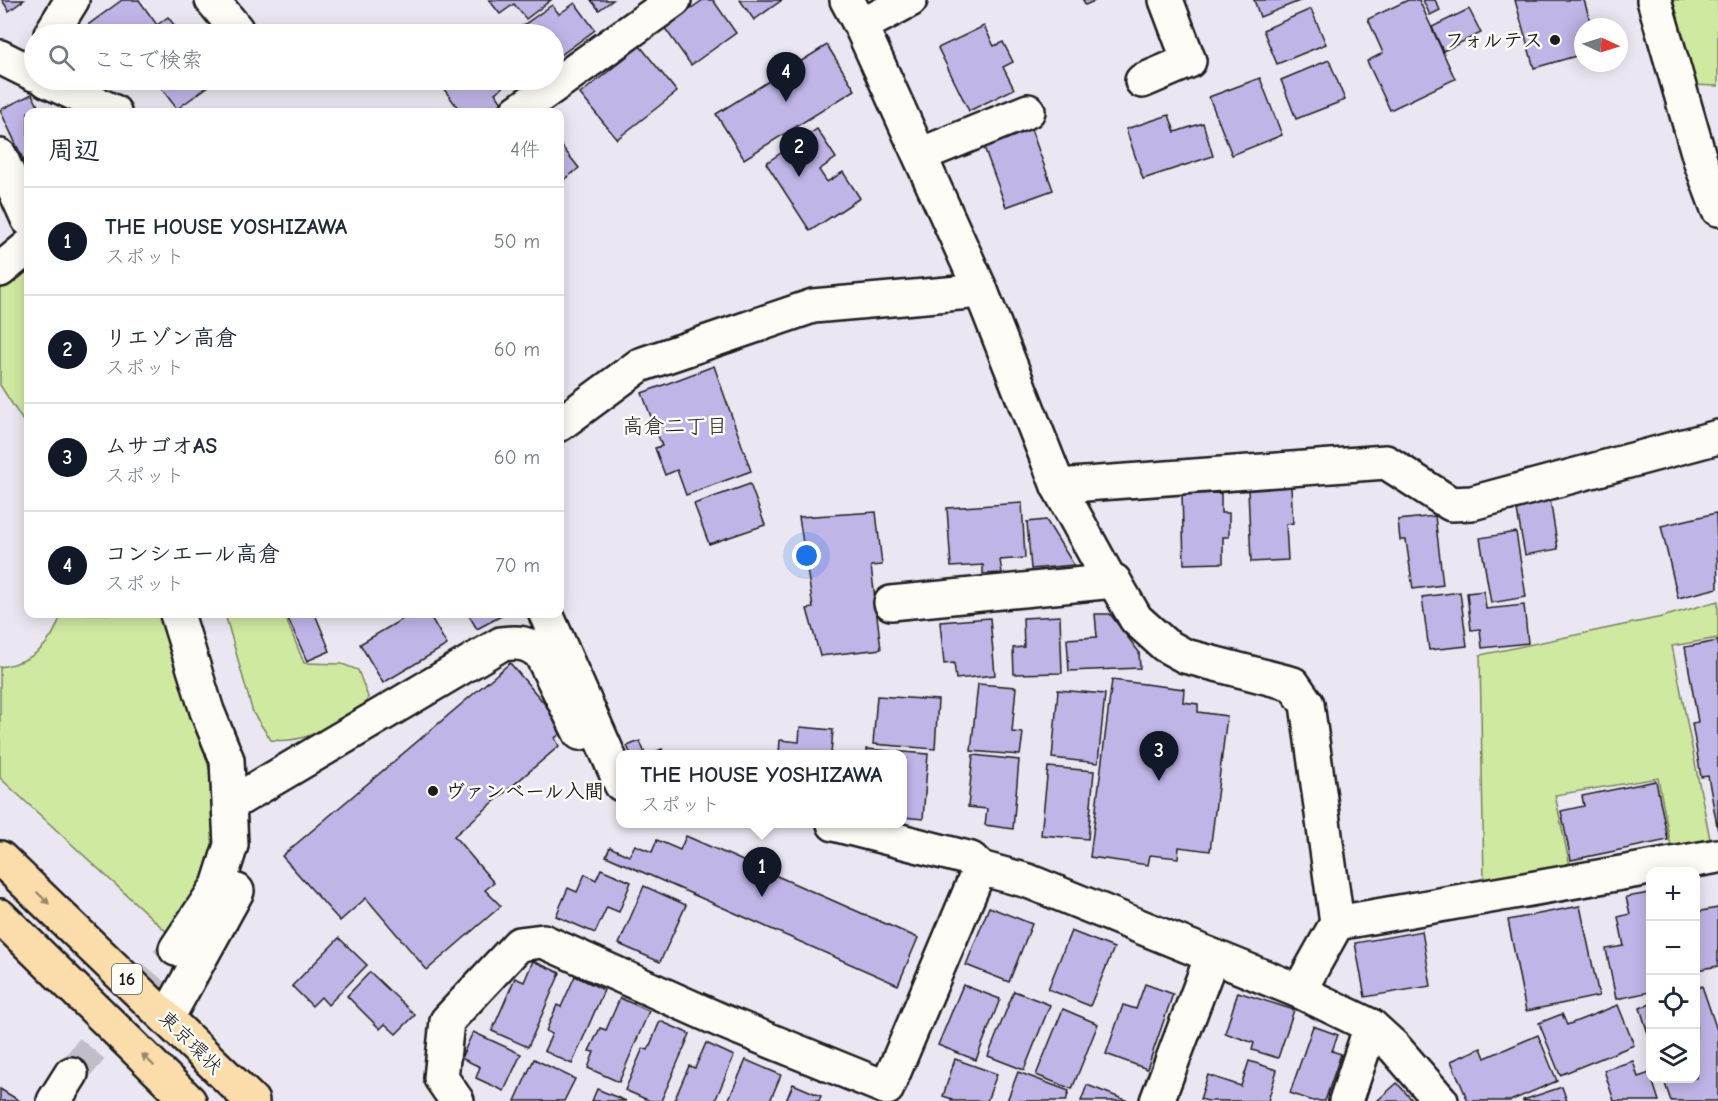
<!DOCTYPE html>
<html lang="ja">
<head>
<meta charset="utf-8">
<style>
  :root { --surface:#fff; --page:#f6f6f7; --text:#1f2937; --muted:#747a83; --line:#e0e1e3; --accent:#111827 }
  body { margin:0; font-family:"Comic Neue","Klee One",sans-serif; background:var(--page); color:var(--text) }
  .controls { position:absolute; right:18px; bottom:18px; display:grid; overflow:hidden; border-radius:12px; box-shadow:0 3px 15px #0003 }
  .controls button { width:54px; height:54px; display:grid; place-items:center; padding:0; border:0; border-bottom:2px solid var(--line); background:var(--surface); color:var(--text); font:30px sans-serif }
  .compass { position:absolute; left:1574px; top:18px; width:54px; height:54px; border-radius:50%; background:var(--surface); box-shadow:0 3px 15px #0003; rotate:94deg }
  .you { position:absolute; left:807px; top:556px; width:21px; height:21px; margin:-15px; border:4px solid #fff; border-radius:50%; background:#1a73e8; box-shadow:0 0 0 9px #1a73e833 }
  .badge { display:grid; place-items:center; width:39px; height:39px; border-radius:50%; background:var(--accent); color:#fff; font-size:20px; font-weight:700 }
  .pin { position:absolute; translate:-50% -50px; filter:drop-shadow(0 2px 3px #0008) }
  .pin::after { content:''; position:absolute; top:32px; width:21px; height:18px; background:inherit; clip-path:polygon(0 0,100% 0,50% 100%) }
  .popup { position:absolute; left:616px; top:750px; width:291px; height:78px; box-sizing:border-box; display:grid; place-content:center; border-radius:12px; background:var(--surface); filter:drop-shadow(0 2px 4px #0005); font-size:20px; white-space:nowrap; color:var(--muted) }
  .popup b { font-size:22px; color:var(--text) }
  .popup::after { content:''; position:absolute; left:50%; top:100%; margin-left:-12px; border:12px solid transparent; border-top-color:var(--surface) }
  .list { margin:0; padding:0; list-style:none }
  h2 { display:flex; justify-content:space-between; align-items:center; height:78px; margin:0; padding:0 24px; font-size:26px }
  h2 small { font-size:20px; font-weight:400; color:var(--muted) }
  .list li { display:grid; grid-template-columns:39px 1fr auto; gap:18px; align-items:center; box-sizing:border-box; height:108px; padding:0 24px; border-top:2px solid var(--line) }
  .list b { display:block; font-size:22px; white-space:nowrap }
  .list p { margin:0; font-size:20px; white-space:nowrap; color:var(--muted) }
  .list em { font-size:20px; font-style:normal; color:var(--muted) }
  .icon { flex:none; width:33px; height:33px; fill:none; stroke:currentColor; stroke-width:2; stroke-linecap:round; stroke-linejoin:round }
  .map { position:relative; flex:none; width:1718px; height:1101px; overflow:hidden }
  .search { position:absolute; background:var(--surface); box-shadow:0 3px 15px #0003; left:24px; top:24px; width:540px; height:66px; display:flex; align-items:center; gap:15px; box-sizing:border-box; padding:0 21px; border-radius:33px; color:var(--muted); font-size:22px }
  .panel { position:absolute; background:var(--surface); box-shadow:0 3px 15px #0003; left:24px; top:108px; width:540px; height:510px; border-radius:12px }
  .map>svg:first-child { display:block }
</style>
</head>
<body>
<div class="map">
<svg width="1718" height="1101" viewBox="0 0 1718 1101">
  <rect width="100%" height="100%" fill="#ebe7f2"/>
  <filter id="ink" filterUnits="userSpaceOnUse"><feTurbulence type="fractalNoise" baseFrequency=".0167" numOctaves="2"/><feDisplacementMap in="SourceGraphic" scale="12" xChannelSelector="R" yChannelSelector="G"/><feConvolveMatrix kernelMatrix="1 2 1 2 8 2 1 2 1" color-interpolation-filters="sRGB"/></filter>
  <g filter="url(#ink)">
    <g fill="#cfe9a0" stroke="#76825e" stroke-width="1.5">
      <polygon points="1668,0 1718,0 1718,86 1691,85"/>
      <polygon points="28,261 28,429 0,385 0,285"/>
      <polygon points="1718,601 1718,638 1672,646 1710,839 1671,847 1658,778 1555,795 1570,866 1484,882 1480,655 1662,617"/>
      <path d="M61 614H163L212 778 217 858 169 934 0 778V667C32 662 52 646 61 614Z"/>
      <path d="M225 614H284L304 663 342 664 358 670 368 697 365 708C334 724 307 744 271 740L253 713Z"/>
    </g>
    <g fill="#c0b5e7" stroke="#1c1c1c" stroke-width="1.5">
      <polygon points="2,0 24,0 9,11"/>
      <polygon points="122,0 139,0 157,25 168,17 181,34 84,34 81,30"/>
      <polygon points="489,0 551,0 526,19 514,4 500,14"/>
      <polygon points="591,0 613,0 599,10"/>
      <polygon points="703,0 713,0 736,33 691,65 664,27"/>
      <polygon points="740,0 782,0 754,20"/>
      <polygon points="1083,0 1097,0 1085,5"/>
      <polygon points="1254,0 1302,0 1260,17"/>
      <polygon points="1408,0 1419,0 1455,79 1390,110 1367,61 1383,53 1368,19"/>
      <polygon points="1423,0 1435,0 1440,10 1430,15"/>
      <polygon points="1515,0 1584,0 1592,27 1583,27 1583,54 1534,68"/>
      <polygon points="575,3 595,30 554,60 554,34 522,34 518,29 552,5 559,14"/>
      <polygon points="1311,9 1326,44 1277,64 1263,30"/>
      <polygon points="1469,9 1481,33 1443,51 1432,27"/>
      <polygon points="984,26 994,46 1003,42 1013,62 1003,67 1014,89 969,111 938,48"/>
      <polygon points="827,45 855,90 744,159 716,114"/>
      <polygon points="640,46 677,92 617,139 580,94"/>
      <polygon points="1329,60 1345,100 1296,119 1281,80"/>
      <polygon points="1260,78 1282,135 1232,155 1209,97"/>
      <polygon points="155,80 217,80 177,109"/>
      <polygon points="437,80 498,80 503,87 495,93 502,103 489,112 461,112"/>
      <polygon points="32,94 41,112 28,112 28,158 24,161 0,110"/>
      <polygon points="67,107 69,112 56,112"/>
      <polygon points="1169,115 1175,132 1203,123 1213,156 1143,179 1126,129"/>
      <polygon points="817,129 836,158 819,170 827,182 843,172 860,198 810,231 766,163"/>
      <polygon points="1031,129 1053,190 1006,207 984,147"/>
      <polygon points="560,144 579,168 560,183"/>
      <polygon points="714,366 751,471 686,495 677,470 665,475 655,448 662,446 642,393"/>
      <polygon points="750,484 765,525 709,544 694,504"/>
      <polygon points="1291,487 1293,523 1286,524 1288,560 1251,562 1248,489"/>
      <polygon points="1221,493 1221,513 1229,513 1229,537 1223,537 1223,563 1184,564 1182,494"/>
      <polygon points="1550,499 1558,549 1525,555 1516,505"/>
      <polygon points="1022,503 1025,558 1000,560 1002,573 983,574 983,565 951,567 947,508"/>
      <polygon points="876,512 882,565 871,566 881,649 820,656 807,609 813,608 799,517"/>
      <polygon points="1716,513 1718,588 1678,598 1661,526"/>
      <polygon points="1435,516 1443,585 1413,589 1406,540 1400,540 1398,520"/>
      <polygon points="1046,520 1074,565 1031,569 1027,522"/>
      <polygon points="1516,532 1526,597 1491,603 1480,538"/>
      <polygon points="1484,591 1486,609 1524,605 1528,643 1482,648 1480,629 1471,630 1467,593"/>
      <polygon points="1460,592 1467,646 1429,650 1422,597"/>
      <polygon points="286,614 315,614 330,651 307,661"/>
      <polygon points="411,614 429,614 447,645 383,683 360,644"/>
      <polygon points="468,614 505,614 477,629"/>
      <polygon points="1095,614 1110,614 1139,652 1140,668 1069,671 1067,639 1097,637"/>
      <polygon points="1060,616 1062,673 1014,674 1013,648 1024,647 1023,618"/>
      <polygon points="990,618 995,675 956,679 954,663 944,664 940,622"/>
      <polygon points="1718,641 1718,831 1708,776 1701,777 1692,723 1698,722 1685,647"/>
      <polygon points="510,663 566,729 555,738 559,746 454,836 494,883 485,890 501,906 427,970 366,898 340,921 282,856"/>
      <polygon points="1112,680 1184,689 1183,702 1198,704 1198,712 1227,716 1210,851 1179,847 1178,858 1150,855 1148,865 1090,857"/>
      <polygon points="978,684 1016,687 1012,732 1023,733 1020,755 971,751"/>
      <polygon points="1058,690 1105,694 1098,763 1052,758"/>
      <polygon points="877,696 938,700 935,749 873,744"/>
      <polygon points="800,727 833,730 831,754 779,754 780,740 799,742"/>
      <polygon points="640,741 645,754 631,754 627,746"/>
      <polygon points="662,749 665,754 650,754"/>
      <polygon points="866,749 928,754 923,819 903,817 903,754 866,754"/>
      <polygon points="973,755 1019,760 1013,829 985,825 987,809 968,807"/>
      <polygon points="1048,767 1094,771 1088,839 1041,835"/>
      <polygon points="1656,781 1668,840 1571,860 1561,811 1584,806 1582,796"/>
      <polygon points="686,836 918,938 898,985 606,856 610,847 629,856 635,845 652,852 657,840 680,850"/>
      <polygon points="601,869 631,882 619,912 607,907 595,933 556,916 568,888 577,892 585,874 596,880"/>
      <polygon points="644,886 686,905 660,962 619,944"/>
      <polygon points="1650,893 1650,992 1616,999 1606,949 1624,946 1618,917 1630,914 1626,897"/>
      <polygon points="1580,906 1599,996 1526,1011 1508,920"/>
      <polygon points="989,907 1032,924 1009,982 966,965"/>
      <polygon points="1718,908 1718,966 1696,970 1696,912"/>
      <polygon points="1071,931 1114,948 1090,1006 1048,989"/>
      <polygon points="1422,931 1431,986 1365,997 1355,943"/>
      <polygon points="339,938 367,965 328,1005 321,997 312,1006 292,986"/>
      <polygon points="533,961 560,973 528,1047 492,1031 515,978 524,982"/>
      <polygon points="370,972 415,1015 396,1034 385,1024 380,1029 347,996"/>
      <polygon points="575,976 604,990 572,1064 544,1051 552,1034 546,1031 557,1005 561,1007"/>
      <polygon points="1145,984 1173,994 1147,1069 1106,1054 1123,1005 1136,1009"/>
      <polygon points="963,985 1000,999 976,1060 938,1045"/>
      <polygon points="1702,986 1718,1033 1718,1101 1671,1101 1663,1078 1696,1078 1696,989"/>
      <polygon points="1014,991 1050,1005 1024,1070 988,1056"/>
      <polygon points="1238,992 1294,1010 1278,1058 1252,1050 1254,1043 1225,1033"/>
      <polygon points="620,998 649,1011 619,1082 588,1068 594,1052 589,1051 600,1028 606,1030"/>
      <polygon points="1650,1004 1650,1040 1640,1008"/>
      <polygon points="1618,1005 1634,1045 1560,1075 1539,1023 1562,1014 1567,1025"/>
      <polygon points="1063,1009 1098,1024 1072,1089 1036,1075"/>
      <polygon points="660,1021 690,1034 661,1101 650,1101 625,1090 643,1048 648,1050"/>
      <polygon points="1313,1026 1338,1035 1332,1051 1341,1054 1325,1101 1313,1101 1290,1093"/>
      <polygon points="473,1032 521,1054 504,1091 476,1078 480,1067 461,1058"/>
      <polygon points="1538,1035 1557,1081 1510,1101 1468,1101 1451,1061 1481,1048 1485,1058"/>
      <polygon points="706,1043 734,1056 715,1101 674,1101 689,1066 695,1068"/>
      <polygon points="534,1059 575,1079 564,1101 515,1101"/>
      <polygon points="955,1059 997,1074 987,1101 951,1101 952,1099 943,1096"/>
      <polygon points="746,1060 781,1075 770,1101 728,1101"/>
      <polygon points="1249,1061 1277,1070 1268,1101 1208,1101 1200,1099 1208,1075 1241,1086"/>
      <polygon points="1633,1061 1638,1077 1650,1073 1659,1101 1614,1101 1604,1070"/>
      <polygon points="1018,1072 1069,1091 1066,1101 1007,1101"/>
      <polygon points="1397,1083 1413,1101 1377,1101"/>
      <polygon points="793,1084 821,1096 819,1101 786,1101"/>
      <polygon points="1087,1085 1128,1101 1081,1101"/>
      <polygon points="1562,1087 1567,1101 1523,1101 1523,1100"/>
      <polygon points="0,1089 20,1101 0,1101"/>
      <polygon points="597,1089 626,1101 592,1101"/>
    </g>
    <g fill="none" stroke-linecap="round" stroke-linejoin="round">
      <polyline stroke="#c2bec7" stroke-width="33" stroke-dasharray="33 16" stroke-linecap="butt" points="71,1074 176,949"/>
      <defs>
        <g id="minor">
          <polyline points="212,0 236,29"/>
          <polyline points="847,0 861,26 981,291 1058,486 1109,579 1114,581 1136,619 1165,645 1185,656 1293,684 1307,704 1337,923 1299,991"/>
          <polyline points="1654,0 1701,163 1718,209"/>
          <polyline points="861,26 910,0"/>
          <polyline points="51,34 72,0"/>
          <polyline points="0,57 34,74"/>
          <polyline points="46,80 114,112"/>
          <polyline points="1142,81 1189,61 1166,0"/>
          <polyline points="517,112 674,0"/>
          <polyline points="920,155 1028,111"/>
          <polyline points="0,156 28,219"/>
          <polyline points="0,270 28,247"/>
          <polyline points="560,424 640,365 813,306 981,291"/>
          <polyline points="1058,486 1386,462 1451,504 1472,503 1718,437"/>
          <polyline points="891,603 1114,581"/>
          <polyline points="546,614 621,784"/>
          <path d="M239 799 501 644C519 642 528 642 541 654L580 733"/>
          <polyline points="834,824 971,859 980,868"/>
          <polyline points="1337,923 1718,856"/>
          <polyline points="176,949 218,886 231,845 227,760 207,711 177,614"/>
          <polyline points="167,1018 237,891"/>
          <polyline points="54,1101 71,1074"/>
          <polyline points="457,1101 441,1078 447,1021 519,944 543,941 722,1021 887,1088 980,868 1028,881 1299,991 1371,1026 1394,1047 1441,1101"/>
          <polyline points="1157,1101 1212,956"/>
          <polyline points="1346,1101 1371,1026"/>
        </g>
        <g id="highway">
          <polyline points="0,858 252,1101"/>
          <polyline points="0,916 189,1101"/>
        </g>
      </defs>
      <use href="#minor" stroke="#1c1c1c" stroke-width="38"/>
      <use href="#highway" stroke="#1c1c1c" stroke-width="38"/>
      <use href="#minor" stroke="#fdfcf7" stroke-width="33"/>
      <use href="#highway" stroke="#fbddab" stroke-width="33"/>
    </g>
    <defs><path id="oneway-solid" d="M-6-.8H1V-3.2L6.5 0L1 3.2V.8H-6Z" transform="scale(1.5)"/></defs>
    <g fill="#97866b">
      <use href="#oneway-solid" transform="translate(43 898) rotate(44)"/>
      <use href="#oneway-solid" transform="translate(148 1060) rotate(-136)"/>
    </g>
  </g>
  <g fill="#1c1c1c" stroke="#fdfcf7" stroke-width="2">
    <circle cx="1555" cy="40" r="6"/>
    <circle cx="433" cy="791" r="6"/>
  </g>
  <g text-anchor="middle" stroke-width="5" stroke-linejoin="round" paint-order="stroke">
    <rect fill="#fdfcf7" stroke="#605f5e" stroke-width="1.5" x="112" y="964" width="30" height="30" rx="4.5"/>
    <g font-size="18" font-weight="bold" fill="#1c1c1c">
      <text x="127" y="985">16</text>
    </g>
    <g font-size="20" font-weight="bold" fill="#1c1c1c" stroke="#fdfcf7" text-anchor="end">
      <text x="1543" y="47">フォルテス</text>
      <text x="445" y="798" text-anchor="start">ヴァンベール入間</text>
    </g>
    <g font-size="20" fill="#1c1c1c" stroke="#fdfcf7">
      <text transform="translate(191 1042) rotate(45)" y="7">東京環状</text>
    </g>
    <g font-size="21" fill="#1c1c1c" stroke="#fdfcf7">
      <text x="675" y="433">高倉二丁目</text>
    </g>
  </g>
</svg>
<div class="controls">
<button>+</button>
<button>−</button>
<button><svg class="icon" aria-label="locate" viewBox="0 0 24 24"><circle cx="12" cy="12" r="6"/><path d="M12 2v4M12 18v4M2 12h4M18 12h4"/></svg></button>
<button><svg class="icon" aria-label="layers" viewBox="0 0 24 24"><path d="M12 4l9 5-9 5-9-5zM3 14l9 5 9-5"/></svg></button>
</div>
<svg class="compass" viewBox="-18 -18 36 36"><path d="M0-13l5 13h-10z" fill="#e53935"/><path d="M0 13l5-13h-10z" fill="#747a83"/></svg>
<div class="you"></div>
<div class="pin badge" style="left:762px;top:897px">1</div>
<div class="popup"><b>THE HOUSE YOSHIZAWA</b>スポット</div>
<div class="pin badge" style="left:799px;top:177px">2</div>
<div class="pin badge" style="left:1159px;top:781px">3</div>
<div class="pin badge" style="left:786px;top:102px">4</div>
<div class="search"><svg class="icon" aria-label="search" viewBox="0 0 24 24"><circle cx="10" cy="10" r="6"/><path d="M15 15l6 6"/></svg>ここで検索</div>
<section class="panel">
<h2>周辺<small>4件</small></h2>
<ul class="list">
<li><span class="badge">1</span><div><b>THE HOUSE YOSHIZAWA</b><p>スポット</p></div><em>50 m</em></li>
<li><span class="badge">2</span><div><b>リエゾン高倉</b><p>スポット</p></div><em>60 m</em></li>
<li><span class="badge">3</span><div><b>ムサゴオAS</b><p>スポット</p></div><em>60 m</em></li>
<li><span class="badge">4</span><div><b>コンシエール高倉</b><p>スポット</p></div><em>70 m</em></li>
</ul>
</section>
</div>
</body>
</html>
